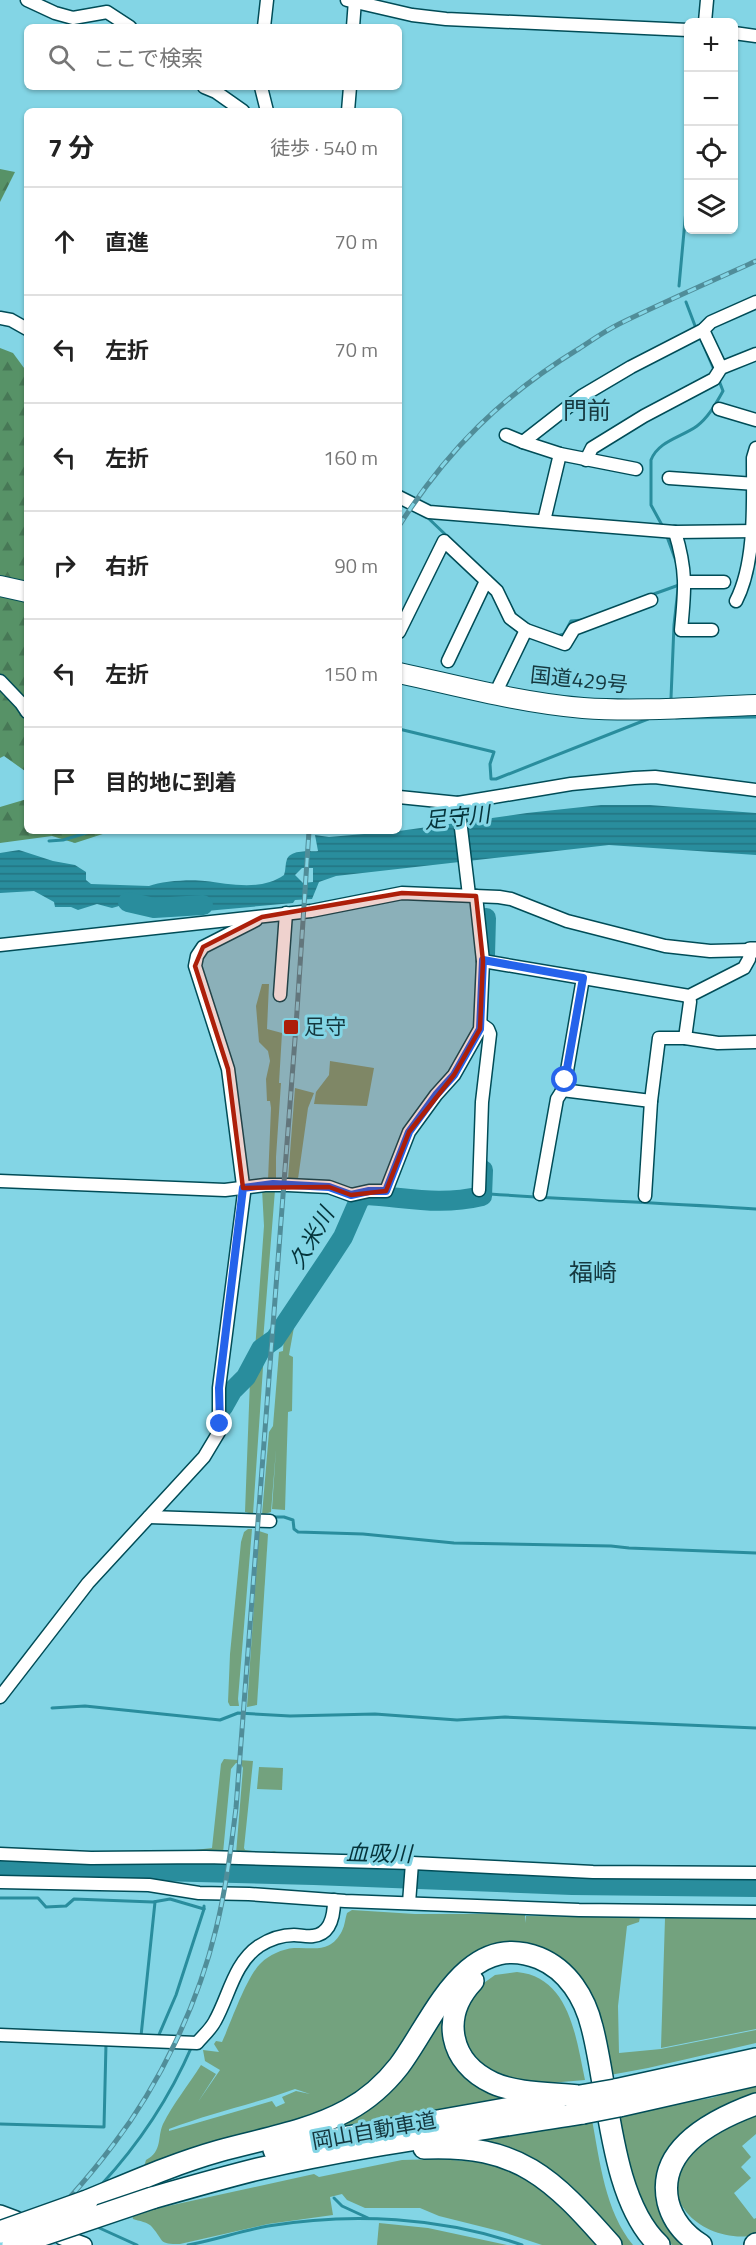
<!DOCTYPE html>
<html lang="ja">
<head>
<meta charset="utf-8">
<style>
  :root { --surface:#fff; --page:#f2f2f2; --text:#222; --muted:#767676; --line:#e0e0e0 }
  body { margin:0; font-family:"Titillium Web","Noto Sans JP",sans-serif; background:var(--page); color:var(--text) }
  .controls { position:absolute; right:18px; top:18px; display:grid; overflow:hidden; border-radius:9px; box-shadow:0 2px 4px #0004 }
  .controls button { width:54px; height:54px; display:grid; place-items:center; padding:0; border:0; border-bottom:2px solid var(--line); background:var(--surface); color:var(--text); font:30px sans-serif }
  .stop { position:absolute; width:18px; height:18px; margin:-14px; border:4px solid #2563eb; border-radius:50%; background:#fff }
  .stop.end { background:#2563eb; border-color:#fff; box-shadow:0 2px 6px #0008 }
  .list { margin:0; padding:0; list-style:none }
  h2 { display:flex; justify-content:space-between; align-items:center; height:78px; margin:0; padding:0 24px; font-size:26px }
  h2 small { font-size:20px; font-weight:400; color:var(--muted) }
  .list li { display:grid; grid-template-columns:39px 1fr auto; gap:18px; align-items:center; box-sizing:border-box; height:108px; padding:0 24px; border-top:2px solid var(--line) }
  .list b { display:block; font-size:22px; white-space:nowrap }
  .list em { font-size:20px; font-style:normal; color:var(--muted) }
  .icon { flex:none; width:33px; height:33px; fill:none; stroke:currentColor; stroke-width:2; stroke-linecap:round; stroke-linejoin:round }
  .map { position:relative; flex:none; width:756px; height:2245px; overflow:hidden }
  .search { position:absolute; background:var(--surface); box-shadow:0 2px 4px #0004; left:24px; top:24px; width:378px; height:66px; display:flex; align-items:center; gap:15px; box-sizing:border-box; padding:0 21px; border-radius:9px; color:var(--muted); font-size:22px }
  .panel { position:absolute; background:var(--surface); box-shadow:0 2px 4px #0004; left:24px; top:108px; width:378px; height:726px; border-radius:9px }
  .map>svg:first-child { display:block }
</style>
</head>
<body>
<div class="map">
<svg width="756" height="2245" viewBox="0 0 756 2245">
  <defs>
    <pattern id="forest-firs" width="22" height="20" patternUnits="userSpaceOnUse" patternTransform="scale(1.5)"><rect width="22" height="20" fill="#579267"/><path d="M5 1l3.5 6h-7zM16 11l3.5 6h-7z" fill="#477856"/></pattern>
    <pattern id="water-rules" width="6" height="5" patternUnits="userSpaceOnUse" patternTransform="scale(1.5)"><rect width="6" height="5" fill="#298d9d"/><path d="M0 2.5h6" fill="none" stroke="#227481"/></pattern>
  </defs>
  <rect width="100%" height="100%" fill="#83d5e5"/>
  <g fill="#73a27e" fill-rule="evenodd">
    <polygon points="262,984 269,984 267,1029 282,1033 279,1083 281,1083 276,1157 276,1180 268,1180 271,1108 270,1101 267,1101 266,1079 270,1061 268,1051 259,1042 256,1006"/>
    <polygon points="330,1061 374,1068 367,1106 314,1104 316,1092 329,1075"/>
    <polygon points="295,1088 314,1093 308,1108 298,1179 288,1179"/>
    <polygon points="262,1189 275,1190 263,1341 255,1350 264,1226"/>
    <polygon points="296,1316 289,1355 293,1357 292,1411 288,1412 285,1510 272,1509 276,1449 271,1512 262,1515 269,1432 273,1426 279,1352 283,1351 284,1336"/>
    <path d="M264 1353 253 1514 245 1512 250 1380C256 1371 257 1359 264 1353Z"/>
    <polygon points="248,1529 252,1529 238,1699 239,1706 230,1706 228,1702 230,1654 241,1542 244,1532"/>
    <polygon points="259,1531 268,1534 257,1705 247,1707"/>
    <polygon points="224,1759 253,1761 244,1848 245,1850 266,1853 276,1851 271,1854 236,1854 243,1768 241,1764 236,1763 231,1769 223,1853 177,1854 186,1851 212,1848 221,1764"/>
    <polygon points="259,1767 283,1768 282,1790 257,1789"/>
    <path d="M352 1910 415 1914H525V1923L526 1916 640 1917 639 1922 627 1926 618 2006 619 2053 661 2049 756 2030V2043L648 2068 610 2075 588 1994 498 1947 361 2092 326 2111 143 2170 146 2160C163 2151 157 2137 163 2124 173 2104 189 2084 201 2065L216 2074 198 2102 220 2070 205 2061 203 2050 219 2052 214 2044 216 2041 222 2042C231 2023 246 1977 261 1963 269 1955 282 1949 294 1948 314 1947 330 1954 342 1931 345 1925 345 1919 347 1913ZM295 2089 310 2094 296 2091 282 2097 285 2103 276 2107 272 2101 169 2131V2129C210 2113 254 2104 295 2089Z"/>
    <polygon points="665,1918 756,1919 756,2029 661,2048"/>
    <path d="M517 1972C570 1977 576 2038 585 2080L538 2084 496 2077 465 2050 462 2012 474 1990 495 1975Z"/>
    <polygon points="447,2006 449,2046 525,2096 310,2133 340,2120"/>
    <path d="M756 2085V2098L666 2167 692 2245H672C633 2215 626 2161 617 2115L711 2098Z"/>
    <path d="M756 2111V2134L742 2146 751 2157 741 2167 751 2178 734 2193 754 2219 756 2218V2235C709 2245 653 2203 687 2158 705 2134 731 2124 756 2111Z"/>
    <path d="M592 2120C600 2162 605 2211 633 2245H619L572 2193 455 2142Z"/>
    <path d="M439 2159 492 2163 543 2186 600 2245H542L503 2232 439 2216 420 2208H365L347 2200 342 2194 330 2197 333 2215 268 2224 180 2244C158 2244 165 2242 152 2227 148 2222 139 2221 133 2219L132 2215 136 2213 314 2174 319 2177 402 2160Z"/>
    <polygon points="379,2223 428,2228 507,2245 377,2245"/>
  </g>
  <g fill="url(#forest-firs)">
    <polygon points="0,169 15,172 0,202"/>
    <polygon points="0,348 13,353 27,372 27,582 0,576"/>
    <polygon points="0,596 27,602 27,770 25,771 4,756 0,758"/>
    <polygon points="27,799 27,831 112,831 75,843 52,836 0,843 0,807"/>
  </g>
  <path fill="url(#water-rules)" fill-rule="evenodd" d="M601 805H650L756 813V855L609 845 336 876 319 882 312 899 295 900 293 903 184 913 176 912 178 905 175 902C155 901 137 922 119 906L112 908 97 904 78 910 71 907H55L54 902 34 891 0 893V853L19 850 53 861 75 865 86 872V880L91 884 149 886C162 881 191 879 205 881 230 884 262 891 284 875 286 870 285 864 287 859 292 849 309 852 318 851L315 835 329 837 399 831 527 813ZM302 868H313V882L303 883 295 875Z"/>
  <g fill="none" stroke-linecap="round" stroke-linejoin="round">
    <g stroke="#298d9d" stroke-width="3">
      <polyline points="679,286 688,188"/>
      <polyline points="686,302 697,331"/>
      <polyline points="700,337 715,372"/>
      <polyline points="426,516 448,537"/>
      <path d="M663 527 651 505V460C658 441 682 437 697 426 709 417 716 403 723 391L718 378"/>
      <polyline points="666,534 677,564"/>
      <polyline points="501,588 516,616"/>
      <polyline points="651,595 679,585"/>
      <polyline points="557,636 564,634 571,621 583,620"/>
      <polyline points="671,698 674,625 678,589"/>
      <polyline points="676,718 756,717"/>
      <polyline points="399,729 494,752 490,764 491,779 496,779 648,719"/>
      <polyline points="49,841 63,840 93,831"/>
      <path d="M482 1196 490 1194C579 1200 667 1203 756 1209"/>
      <polyline points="273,1517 284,1517 293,1520 294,1529 298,1532 363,1534 454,1543 611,1546 629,1548 756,1553"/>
      <polyline points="52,1708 85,1706 220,1720 238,1713 290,1716 375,1714 457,1720 505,1717 756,1728"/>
      <polyline points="209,1876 209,1873"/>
      <polyline points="0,1898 38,1898 46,1907 66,1906 74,1899 153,1902 170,1899 204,1909 204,1906"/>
      <polyline points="141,2036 155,1902"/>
      <polyline points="158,2037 176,1995 204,1909"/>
      <polyline points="0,2124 104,2127 106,2044"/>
      <path d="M101 2185C138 2145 170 2097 192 2046"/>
      <polyline points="334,2198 342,2206 368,2218"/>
      <polyline points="95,2226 137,2245"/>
      <path d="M188 2245C215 2240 241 2231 268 2226 352 2212 441 2217 522 2245"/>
    </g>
    <g stroke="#298d9d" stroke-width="20">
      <polyline points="128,902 154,908 203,905"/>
      <polyline points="485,955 486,918"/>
      <path d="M223 1407 232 1391 246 1377 261 1349 275 1339 330 1257 343 1237 360 1198 367 1195C410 1198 440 1206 482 1196L483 1170"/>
      <polyline points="0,1867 314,1875 572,1885 756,1887"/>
    </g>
    <defs>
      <g id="minor">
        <polyline points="27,0 55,13 73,18 107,12 130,27"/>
        <polyline points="347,0 412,15 446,19 688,30"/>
        <polyline points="705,22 707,0"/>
        <polyline points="264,27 267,0"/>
        <polyline points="353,27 355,0"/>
        <polyline points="734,33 756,36"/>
        <polyline points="204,87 216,92 243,111"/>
        <polyline points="261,87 267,111"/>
        <polyline points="348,111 350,87"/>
        <polyline points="0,318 11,320 27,329"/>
        <polyline points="703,330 721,368"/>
        <polyline points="719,409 756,420"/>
        <polyline points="506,435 523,442"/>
        <polyline points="586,460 592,448 644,416 714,379 721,368 756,354"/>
        <polyline points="636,469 560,454 523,442 582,396 631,367 703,330 711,322 756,302"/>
        <polyline points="669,478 756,484"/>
        <polyline points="399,497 429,512 675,532 756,531"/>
        <polyline points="544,521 560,454"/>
        <path d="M675 532C687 571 685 590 681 630H712"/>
        <polyline points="686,582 724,582"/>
        <path d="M736 601C756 562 753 503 753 458L756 448"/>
        <polyline points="399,632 444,541 497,591 510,618 526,630 565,644 574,629 651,600"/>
        <polyline points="448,661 486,581"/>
        <polyline points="0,681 21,703 27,712"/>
        <polyline points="495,694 526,630"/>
        <polyline points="399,797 458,803 571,784 634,778 655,777 756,790"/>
        <polyline points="458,803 469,895"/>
        <polyline points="0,945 311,911 402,893 499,897 511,899 567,921 665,946 710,951 750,950 749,959 744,968 689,996 483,961"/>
        <polyline points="280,995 286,913"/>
        <polyline points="685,1038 690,1002 689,996"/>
        <polyline points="562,1090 651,1101"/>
        <polyline points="0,1181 225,1190 265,1185 288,1185 329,1187 351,1195 369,1191 386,1191 409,1132 436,1095 454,1075 480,1029 483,961 476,896"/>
        <polyline points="479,1190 482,1102 490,1034 488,1029 481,1024"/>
        <polyline points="540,1194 557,1099 564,1088 583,978"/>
        <polyline points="645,1196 651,1101 659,1038 685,1038 718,1043 756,1042"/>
        <polyline points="149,1517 270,1521"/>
        <polyline points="0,1697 88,1583 204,1457 219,1432 219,1388 244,1193 228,1069 195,966 197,956 203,947 256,920"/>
        <polyline points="0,1854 91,1858 206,1857 412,1863 593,1872 756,1873"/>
        <polyline points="0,1882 149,1885 199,1893 249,1894 345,1901 579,1910 756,1912"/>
        <polyline points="409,1903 412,1863"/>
        <path d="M0 2035 197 2043C203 2036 211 2029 215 2021 229 1996 234 1963 259 1946 270 1939 282 1935 294 1935 300 1935 307 1937 313 1936 331 1934 334 1915 334 1900"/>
      </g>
      <g id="tertiary">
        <polyline points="750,950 756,950"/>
        <polyline points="0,2213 16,2219"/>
        <polyline points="62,2237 84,2245"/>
      </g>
      <g id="trunk">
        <polyline points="0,586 27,592"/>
        <path d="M399 673C459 686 521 703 583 708 640 712 698 707 756 705"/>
      </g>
      <g id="motorway">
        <path d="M473 1981C440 2016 449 2063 493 2083 517 2094 554 2093 580 2096"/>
        <polyline points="615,2090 756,2059"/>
        <polyline points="619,2106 756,2075"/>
        <path d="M424 2148C519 2144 552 2178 611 2245"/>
        <polyline points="274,2150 556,2100"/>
        <path d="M152 2198C187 2188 222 2178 258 2169 365 2144 474 2131 583 2113"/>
        <path d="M87 2201C131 2183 173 2164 219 2151 262 2139 308 2132 348 2110 368 2099 385 2084 399 2066 433 2021 465 1929 539 1958 568 1970 585 1998 592 2027 609 2091 610 2199 659 2245"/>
        <path d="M701 2245C685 2235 673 2222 668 2202 656 2148 715 2119 756 2104"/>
        <polyline points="755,2245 756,2244"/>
      </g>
    </defs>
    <use href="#minor" stroke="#004c57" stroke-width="15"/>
    <use href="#tertiary" stroke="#004c57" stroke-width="18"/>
    <use href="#trunk" stroke="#004c57" stroke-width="22"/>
    <use href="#motorway" stroke="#004c57" stroke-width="24"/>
    <use href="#minor" stroke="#fff" stroke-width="12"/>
    <use href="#tertiary" stroke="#fff" stroke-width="15"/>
    <use href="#trunk" stroke="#fff" stroke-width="20"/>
    <use href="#motorway" stroke="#fff" stroke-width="21"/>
    <defs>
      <g id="rail">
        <path d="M399 526C447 450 503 395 580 348 592 340 605 331 619 324 664 302 710 282 756 261"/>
        <path d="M26 2245C56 2213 86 2181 113 2145 160 2084 198 2004 216 1929 226 1889 231 1848 236 1808L296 1026 309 831"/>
      </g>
    </defs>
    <use href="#rail" stroke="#508d99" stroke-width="5"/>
    <use href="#rail" stroke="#83d5e5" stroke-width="3" stroke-dasharray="9" stroke-linecap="butt"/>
    <defs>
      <g id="motorway-bridge">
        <polyline points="580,2096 615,2090"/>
        <polyline points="583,2113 619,2106"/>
        <polyline points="0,2232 87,2201"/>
        <polyline points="13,2245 152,2198"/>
      </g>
    </defs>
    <use href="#motorway-bridge" stroke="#004c57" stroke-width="24" stroke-linecap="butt"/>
    <use href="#motorway-bridge" stroke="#fff" stroke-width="21"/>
  </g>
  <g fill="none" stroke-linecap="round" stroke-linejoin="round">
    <polyline stroke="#2563eb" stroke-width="8" points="220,1424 219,1388 243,1188 273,1184 329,1187 351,1195 369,1191 386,1191 409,1132 436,1095 454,1075 480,1029 483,960 583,978 565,1080"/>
  </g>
  <path fill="#ad1f0a" fill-opacity="0.2" stroke="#ad1f0a" stroke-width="4.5" stroke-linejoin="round" d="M402 893 476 896 483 961 480 1029 454 1075 409 1132 386 1191 351 1195 329 1187 243 1188 228 1069 195 966 203 947 262 917Z"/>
  <rect fill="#ad1f0a" stroke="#83d5e5" stroke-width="2" x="283" y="1019" width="16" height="16" rx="3"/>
  <g text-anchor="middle" stroke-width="6" stroke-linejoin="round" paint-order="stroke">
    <g font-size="21" fill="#15383f" stroke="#83d5e5">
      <text transform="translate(579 680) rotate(6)" y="7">国道429号</text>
      <text transform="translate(374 2131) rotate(-10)" y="7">岡山自動車道</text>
    </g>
    <g font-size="21" fill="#15383f" stroke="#83d5e5" text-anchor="start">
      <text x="304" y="1034">足守</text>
    </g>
    <g font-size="22" font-style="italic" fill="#05343b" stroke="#83d5e5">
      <text transform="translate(457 817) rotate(-6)" y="8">足守川</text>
      <text transform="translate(311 1238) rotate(-60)" y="8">久米川</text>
      <text transform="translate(379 1853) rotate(1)" y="8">血吸川</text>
    </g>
    <g font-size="24" fill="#15383f" stroke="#83d5e5">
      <text x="587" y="419">門前</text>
      <text x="593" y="1281">福崎</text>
    </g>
  </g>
</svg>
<div class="controls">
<button>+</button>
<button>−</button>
<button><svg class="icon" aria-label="locate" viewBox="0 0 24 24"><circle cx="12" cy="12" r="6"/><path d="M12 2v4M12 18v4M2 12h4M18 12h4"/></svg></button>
<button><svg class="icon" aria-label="layers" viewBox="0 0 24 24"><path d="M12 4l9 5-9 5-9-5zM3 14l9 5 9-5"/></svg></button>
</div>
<div class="stop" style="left:565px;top:1080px"></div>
<div class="stop end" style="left:220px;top:1424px"></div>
<div class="search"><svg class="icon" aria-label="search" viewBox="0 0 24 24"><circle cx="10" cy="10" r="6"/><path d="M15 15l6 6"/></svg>ここで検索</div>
<section class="panel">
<h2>7 分<small>徒歩 · 540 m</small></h2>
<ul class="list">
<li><svg class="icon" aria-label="ahead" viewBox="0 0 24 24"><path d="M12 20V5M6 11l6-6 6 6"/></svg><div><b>直進</b></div><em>70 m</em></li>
<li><svg class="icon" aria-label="left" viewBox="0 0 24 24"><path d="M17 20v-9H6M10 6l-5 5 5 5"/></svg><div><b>左折</b></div><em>70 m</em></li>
<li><svg class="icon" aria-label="left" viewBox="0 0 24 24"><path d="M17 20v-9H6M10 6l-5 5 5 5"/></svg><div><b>左折</b></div><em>160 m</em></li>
<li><svg class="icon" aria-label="right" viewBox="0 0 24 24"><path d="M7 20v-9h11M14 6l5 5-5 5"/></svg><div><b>右折</b></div><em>90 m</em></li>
<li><svg class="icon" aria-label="left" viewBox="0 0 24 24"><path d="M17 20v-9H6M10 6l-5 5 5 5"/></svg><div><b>左折</b></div><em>150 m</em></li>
<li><svg class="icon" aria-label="arrive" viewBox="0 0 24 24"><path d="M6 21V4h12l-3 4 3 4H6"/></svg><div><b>目的地に到着</b></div></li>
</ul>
</section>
</div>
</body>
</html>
